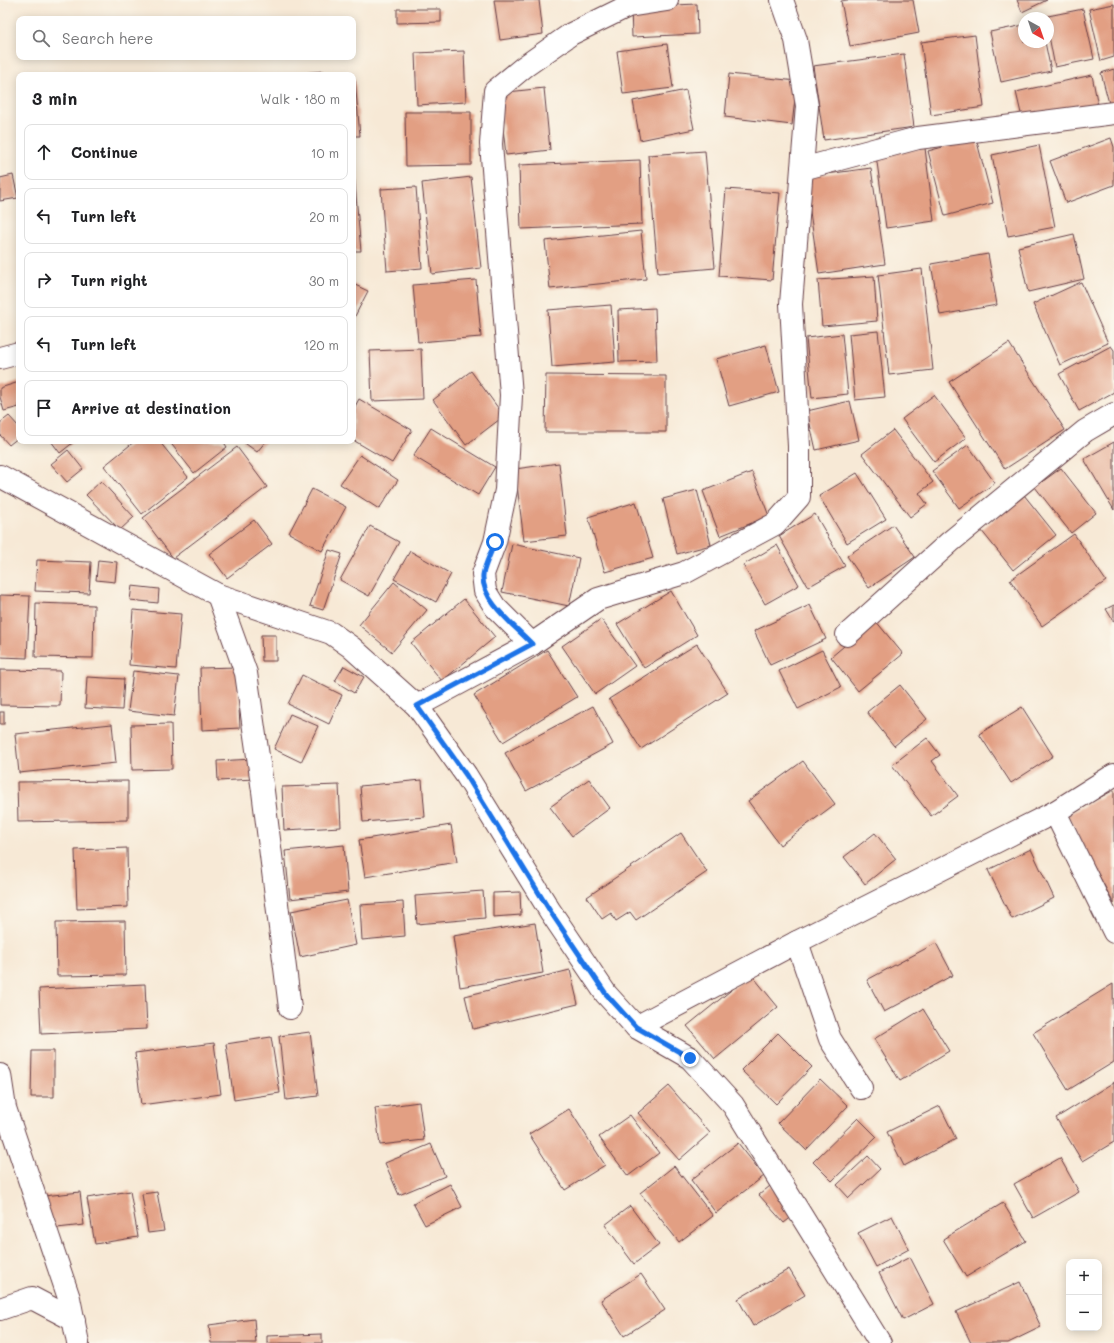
<!DOCTYPE html>
<html lang="en">
<head>
<meta charset="utf-8">
<style>
  :root { --surface:#fff; --page:#f6f6f6; --text:#202124; --muted:#757577; --line:#e0e0e0 }
  body { margin:0; font-family:Mali,sans-serif; background:var(--page); color:var(--text) }
  .controls { position:absolute; right:12px; bottom:12px; display:grid; overflow:hidden; border-radius:8px; box-shadow:0 2px 10px #0003 }
  .controls button { width:36px; height:36px; display:grid; place-items:center; padding:0; border:0; border-bottom:1px solid var(--line); background:var(--surface); color:var(--text); font:20px sans-serif }
  .compass { position:absolute; left:1018px; top:12px; width:36px; height:36px; border-radius:50%; background:var(--surface); box-shadow:0 2px 10px #0003; rotate:140deg }
  .stop { position:absolute; width:12px; height:12px; margin:-9px; border:3px solid #1a73e8; border-radius:50%; background:#fff }
  .stop.end { background:#1a73e8; border-color:#fff; box-shadow:0 1px 4px #0008 }
  .list { margin:0; padding:0; list-style:none }
  h2 { display:flex; justify-content:space-between; align-items:center; height:52px; margin:0; padding:0 16px; font-size:17px }
  h2 small { font-size:13px; font-weight:400; color:var(--muted) }
  .list li { display:grid; grid-template-columns:26px 1fr auto; gap:12px; align-items:center; box-sizing:border-box; height:56px; margin:0 8px 8px; padding:0 8px; border:1px solid var(--line); border-radius:8px }
  .list b { display:block; font-size:15px; white-space:nowrap }
  .list em { font-size:13px; font-style:normal; color:var(--muted) }
  .icon { flex:none; width:22px; height:22px; fill:none; stroke:currentColor; stroke-width:2; stroke-linecap:round; stroke-linejoin:round }
  .map { position:relative; flex:none; width:1114px; height:1343px; overflow:hidden }
  .search { position:absolute; background:var(--surface); box-shadow:0 2px 10px #0003; left:16px; top:16px; width:340px; height:44px; display:flex; align-items:center; gap:10px; box-sizing:border-box; padding:0 14px; border-radius:8px; color:var(--muted); font-size:15px }
  .panel { position:absolute; background:var(--surface); box-shadow:0 2px 10px #0003; left:16px; top:72px; width:340px; height:372px; border-radius:8px }
  .map>svg:first-child { display:block }
</style>
</head>
<body>
<div class="map">
<svg width="1114" height="1343" viewBox="0 0 1114 1343">
  <rect width="100%" height="100%" fill="#fbf7ec"/>
  <filter id="ink" filterUnits="userSpaceOnUse"><feTurbulence type="fractalNoise" baseFrequency=".025" numOctaves="2"/><feDisplacementMap in="SourceGraphic" scale="8" xChannelSelector="R" yChannelSelector="G"/><feConvolveMatrix kernelMatrix="1 2 1 2 8 2 1 2 1" color-interpolation-filters="sRGB"/></filter>
  <filter id="wash" filterUnits="userSpaceOnUse"><feTurbulence type="fractalNoise" baseFrequency=".012" numOctaves="4" result="noise"/><feDisplacementMap in="SourceGraphic" scale="16" xChannelSelector="R" yChannelSelector="G"/><feGaussianBlur stdDeviation="0.9" result="paint"/><feColorMatrix in="noise" values="0 0 0 0 0 0 0 0 0 0 0 0 0 0 0 0 0 1.4 0 .05"/><feComposite in="paint" operator="in"/></filter>
  <g filter="url(#wash)">
    <rect width="100%" height="100%" fill="#f7e9d6"/>
    <g id="blocks">
      <g fill="#e29f83">
        <polygon points="494,0 539,0 543,34 500,40"/>
        <polygon points="847,0 913,0 919,33 850,46 841,1"/>
        <polygon points="1017,0 1047,0 1022,12"/>
        <polygon points="697,4 698,34 632,37 631,7"/>
        <polygon points="1114,4 1114,57 1101,61 1089,9"/>
        <polygon points="397,9 441,9 441,22 397,23"/>
        <polygon points="1083,9 1094,59 1055,67 1048,31 1048,18 1043,17"/>
        <polygon points="1024,25 1024,42 1045,42 1051,71 1001,82 990,32"/>
        <polygon points="975,35 984,107 931,115 921,42"/>
        <polygon points="667,44 673,88 623,94 617,51"/>
        <polygon points="464,51 466,102 417,105 415,53"/>
        <polygon points="904,54 914,127 824,140 813,66"/>
        <polygon points="1114,69 1114,105 1110,107 1101,73"/>
        <polygon points="324,71 324,75 290,75 290,74"/>
        <polygon points="729,74 797,81 792,125 725,117"/>
        <polygon points="1092,75 1098,106 1023,122 1016,92"/>
        <polygon points="353,80 355,80 360,136 353,136"/>
        <polygon points="544,88 550,150 506,155 499,93"/>
        <polygon points="686,90 694,129 640,140 633,101"/>
        <polygon points="405,112 471,112 471,165 406,166"/>
        <polygon points="976,138 993,203 945,216 928,151"/>
        <polygon points="1111,138 1114,147 1114,185 1066,203 1050,161"/>
        <polygon points="1039,145 1055,227 1008,236 992,155"/>
        <polygon points="925,148 934,221 886,228 876,155"/>
        <polygon points="705,151 715,268 658,273 648,155"/>
        <polygon points="640,160 642,224 521,229 519,165"/>
        <polygon points="871,168 885,264 819,274 805,177"/>
        <polygon points="353,173 354,173 361,251 353,251"/>
        <polygon points="13,175 18,198 0,201 0,178"/>
        <polygon points="471,177 481,268 432,274 422,183"/>
        <polygon points="416,187 422,268 387,271 381,189"/>
        <polygon points="726,189 780,193 772,280 719,276"/>
        <polygon points="641,231 646,279 550,289 545,241"/>
        <polygon points="1074,234 1084,279 1028,292 1018,247"/>
        <polygon points="988,254 997,305 940,315 931,264"/>
        <polygon points="922,269 933,370 889,375 878,275"/>
        <polygon points="874,276 877,321 822,326 818,280"/>
        <polygon points="476,280 481,337 418,342 413,285"/>
        <polygon points="1081,282 1108,343 1060,365 1033,304"/>
        <polygon points="353,284 368,291 353,320"/>
        <polygon points="611,305 615,362 552,367 548,310"/>
        <polygon points="655,308 657,361 619,362 618,310"/>
        <polygon points="878,331 885,397 855,400 849,334"/>
        <polygon points="842,334 848,394 812,398 806,338"/>
        <polygon points="1009,343 1065,430 1005,469 949,382"/>
        <polygon points="766,345 779,392 729,406 716,359"/>
        <polygon points="1111,346 1114,350 1114,392 1079,411 1059,374"/>
        <polygon points="421,349 423,399 372,401 370,351"/>
        <polygon points="471,371 504,416 466,445 433,400"/>
        <polygon points="546,375 666,376 666,432 545,432"/>
        <polygon points="19,382 19,407 4,411 0,397 0,388"/>
        <polygon points="934,395 966,438 934,462 902,419"/>
        <polygon points="359,399 412,430 392,463 353,440 353,410"/>
        <polygon points="850,401 859,440 816,450 807,411"/>
        <polygon points="9,416 19,427 19,437 9,445 0,435 0,423"/>
        <polygon points="431,428 495,467 478,495 413,456"/>
        <polygon points="893,430 933,482 919,493 927,504 910,517 862,454"/>
        <polygon points="51,441 75,441 60,453"/>
        <polygon points="135,441 159,441 188,477 142,514 104,466"/>
        <polygon points="169,441 223,441 227,447 194,473"/>
        <polygon points="242,441 266,441 257,452"/>
        <polygon points="1114,442 1114,510 1084,459"/>
        <polygon points="968,445 995,483 959,508 932,471"/>
        <polygon points="237,447 267,487 173,558 143,518"/>
        <polygon points="68,450 83,469 67,482 51,464"/>
        <polygon points="360,455 398,480 379,509 340,484"/>
        <polygon points="559,463 567,536 524,541 515,469"/>
        <polygon points="1061,468 1096,513 1071,533 1035,487"/>
        <polygon points="752,472 769,516 720,536 703,491"/>
        <polygon points="857,473 886,519 847,543 819,496"/>
        <polygon points="101,481 134,517 120,530 86,495"/>
        <polygon points="312,489 346,507 322,551 289,533"/>
        <polygon points="697,490 711,545 677,554 663,499"/>
        <polygon points="1024,495 1056,535 1013,570 981,530"/>
        <polygon points="636,502 653,558 605,572 588,517"/>
        <polygon points="815,514 845,566 808,587 779,536"/>
        <polygon points="254,520 272,544 227,578 209,554"/>
        <polygon points="893,525 915,557 869,588 847,556"/>
        <polygon points="370,526 399,542 369,596 340,580"/>
        <polygon points="1074,534 1106,581 1042,626 1010,580"/>
        <polygon points="512,544 579,558 569,606 502,592"/>
        <polygon points="777,545 799,585 765,604 743,565"/>
        <polygon points="329,550 342,554 323,610 310,606"/>
        <polygon points="410,551 451,574 436,602 394,579"/>
        <polygon points="37,560 91,562 89,593 35,591"/>
        <polygon points="98,560 117,562 115,582 96,580"/>
        <polygon points="394,582 427,610 392,652 359,625"/>
        <polygon points="132,586 159,589 158,603 130,600"/>
        <polygon points="671,591 697,635 644,668 617,624"/>
        <polygon points="0,595 30,596 27,658 0,657"/>
        <polygon points="464,599 495,637 442,681 411,643"/>
        <polygon points="36,603 94,605 93,658 35,657"/>
        <polygon points="810,605 826,639 770,665 754,631"/>
        <polygon points="1114,605 1114,622 1106,609"/>
        <polygon points="133,610 181,614 176,669 129,665"/>
        <polygon points="601,619 635,666 595,694 562,646"/>
        <polygon points="875,620 903,654 858,691 831,657"/>
        <polygon points="261,635 276,635 276,661 262,661"/>
        <polygon points="697,644 728,693 641,749 609,699"/>
        <polygon points="547,650 577,697 503,742 474,695"/>
        <polygon points="822,650 841,687 798,709 779,671"/>
        <polygon points="344,666 364,677 354,693 335,681"/>
        <polygon points="237,667 240,728 202,730 200,668"/>
        <polygon points="0,670 61,671 60,706 0,705"/>
        <polygon points="133,671 179,676 174,716 128,711"/>
        <polygon points="302,675 342,695 329,724 288,704"/>
        <polygon points="87,677 124,679 122,710 85,708"/>
        <polygon points="900,685 927,719 894,746 867,712"/>
        <polygon points="593,706 613,744 526,791 505,753"/>
        <polygon points="1022,707 1053,756 1011,783 979,734"/>
        <rect x="0" y="712" width="4" height="12"/>
        <polygon points="290,714 318,726 301,762 274,749"/>
        <polygon points="112,724 116,763 19,773 15,734"/>
        <polygon points="171,724 172,769 132,770 131,725"/>
        <polygon points="927,738 940,755 932,761 958,796 931,816 892,765"/>
        <polygon points="253,759 254,779 218,781 217,761"/>
        <polygon points="803,761 835,804 780,845 748,801"/>
        <polygon points="589,779 610,808 572,836 550,807"/>
        <polygon points="422,780 425,817 363,822 360,786"/>
        <polygon points="128,781 128,820 18,822 17,782"/>
        <polygon points="339,785 341,827 284,830 282,787"/>
        <polygon points="1114,790 1114,904 1067,815"/>
        <polygon points="451,825 457,862 365,877 359,840"/>
        <polygon points="681,833 707,872 636,920 630,912 616,921 611,913 602,919 587,897"/>
        <polygon points="875,833 896,859 865,884 844,857"/>
        <polygon points="344,845 348,892 290,899 285,851"/>
        <polygon points="127,848 128,907 77,909 75,850"/>
        <polygon points="1031,849 1054,898 1012,919 988,870"/>
        <polygon points="483,891 485,918 417,924 415,896"/>
        <polygon points="520,892 521,915 493,917 493,893"/>
        <polygon points="347,900 356,945 300,957 291,911"/>
        <polygon points="403,902 405,936 362,940 360,905"/>
        <polygon points="125,921 126,975 57,976 56,922"/>
        <polygon points="535,923 543,973 460,987 453,936"/>
        <polygon points="936,943 953,975 884,1012 867,980"/>
        <polygon points="570,970 578,1004 473,1029 465,996"/>
        <polygon points="751,974 778,1007 715,1059 687,1026"/>
        <polygon points="145,984 147,1029 41,1034 39,989"/>
        <polygon points="1113,984 1114,1062 1068,1090 1033,1033"/>
        <polygon points="923,1009 949,1051 900,1081 874,1039"/>
        <polygon points="310,1032 318,1096 286,1100 279,1036"/>
        <polygon points="778,1033 812,1067 776,1104 741,1070"/>
        <polygon points="271,1037 280,1093 234,1100 226,1044"/>
        <polygon points="214,1043 221,1094 141,1105 135,1053"/>
        <polygon points="32,1051 54,1051 54,1097 31,1097"/>
        <polygon points="820,1079 848,1106 806,1150 778,1123"/>
        <polygon points="1114,1082 1114,1142 1082,1161 1056,1118"/>
        <polygon points="669,1086 710,1133 679,1160 638,1113"/>
        <polygon points="419,1102 424,1140 380,1145 375,1108"/>
        <polygon points="940,1106 956,1139 904,1166 887,1132"/>
        <polygon points="569,1109 605,1165 565,1190 529,1134"/>
        <polygon points="630,1115 659,1153 628,1176 599,1137"/>
        <polygon points="858,1118 877,1137 832,1181 813,1162"/>
        <polygon points="738,1143 764,1176 716,1213 691,1180"/>
        <polygon points="431,1144 445,1176 399,1195 385,1163"/>
        <polygon points="868,1156 880,1169 849,1198 837,1185"/>
        <polygon points="1060,1158 1079,1192 1033,1218 1014,1184"/>
        <polygon points="674,1166 713,1216 679,1242 640,1193"/>
        <polygon points="450,1184 462,1207 425,1225 413,1203"/>
        <polygon points="770,1186 794,1215 784,1223 759,1195"/>
        <polygon points="130,1191 138,1237 95,1244 87,1198"/>
        <polygon points="80,1192 84,1225 48,1229 44,1196"/>
        <polygon points="157,1192 164,1231 148,1233 142,1194"/>
        <polygon points="1003,1203 1026,1241 966,1277 943,1239"/>
        <polygon points="630,1206 659,1245 634,1264 605,1225"/>
        <polygon points="892,1216 909,1249 876,1267 858,1233"/>
        <polygon points="910,1257 934,1304 903,1320 879,1273"/>
        <polygon points="789,1269 805,1295 753,1326 738,1299"/>
        <polygon points="641,1274 665,1310 624,1336 601,1300"/>
        <polygon points="1020,1282 1041,1327 1008,1343 971,1343 956,1312"/>
        <polygon points="254,1319 256,1343 211,1343 209,1325"/>
        <polygon points="322,1334 322,1343 267,1343 267,1336"/>
      </g>
    </g>
  </g>
  <g filter="url(#ink)">
    <use href="#blocks" fill-opacity="0" stroke="#643d45" stroke-width="1"/>
    <g fill="none" stroke-linecap="round" stroke-linejoin="round">
      <defs>
        <g id="street">
          <polyline points="802,169 918,138 1114,113"/>
          <polyline points="0,358 19,353"/>
          <polyline points="0,476 218,595 331,633 351,647 417,706 466,775 550,911 606,994 636,1027 690,1058 733,1105 880,1343"/>
          <polyline points="218,595 246,673 263,791 290,1008"/>
          <polyline points="847,635 950,542 1085,431 1114,414"/>
          <polyline points="532,644 495,607 485,591 483,574 495,542 506,490 511,395 491,144 495,91 524,67 571,34 628,6 667,0"/>
          <polyline points="417,706 532,644 598,599 684,573 775,524 799,497 799,446 791,304 807,106 796,40 782,0"/>
          <polyline points="1114,775 1055,812 1114,932"/>
          <polyline points="797,942 830,1039 861,1088"/>
          <polyline points="636,1027 797,942 1055,812"/>
          <polyline points="0,1075 5,1108 69,1298 78,1343"/>
          <polyline points="0,1309 32,1298 74,1320"/>
        </g>
      </defs>
      <use href="#street" stroke="#643d45" stroke-width="24"/>
      <use href="#street" stroke="#fff" stroke-width="22"/>
    </g>
  </g>
  <g fill="none" stroke-linecap="round" stroke-linejoin="round" filter="url(#ink)">
    <path stroke="#1a73e8" stroke-width="5" d="M495 542C492 551 484 566 483 575 481 601 515 626 532 644L417 706 466 775 550 911 606 994 636 1027 690 1058"/>
  </g>
</svg>
<div class="controls">
<button>+</button>
<button>−</button>
</div>
<svg class="compass" viewBox="-18 -18 36 36"><path d="M0-13l5 13h-10z" fill="#e53935"/><path d="M0 13l5-13h-10z" fill="#757577"/></svg>
<div class="stop" style="left:495px;top:542px"></div>
<div class="stop end" style="left:690px;top:1058px"></div>
<div class="search"><svg class="icon" aria-label="search" viewBox="0 0 24 24"><circle cx="10" cy="10" r="6"/><path d="M15 15l6 6"/></svg>Search here</div>
<section class="panel">
<h2>3 min<small>Walk · 180 m</small></h2>
<ul class="list">
<li><svg class="icon" aria-label="ahead" viewBox="0 0 24 24"><path d="M12 20V5M6 11l6-6 6 6"/></svg><div><b>Continue</b></div><em>10 m</em></li>
<li><svg class="icon" aria-label="left" viewBox="0 0 24 24"><path d="M17 20v-9H6M10 6l-5 5 5 5"/></svg><div><b>Turn left</b></div><em>20 m</em></li>
<li><svg class="icon" aria-label="right" viewBox="0 0 24 24"><path d="M7 20v-9h11M14 6l5 5-5 5"/></svg><div><b>Turn right</b></div><em>30 m</em></li>
<li><svg class="icon" aria-label="left" viewBox="0 0 24 24"><path d="M17 20v-9H6M10 6l-5 5 5 5"/></svg><div><b>Turn left</b></div><em>120 m</em></li>
<li><svg class="icon" aria-label="arrive" viewBox="0 0 24 24"><path d="M6 21V4h12l-3 4 3 4H6"/></svg><div><b>Arrive at destination</b></div></li>
</ul>
</section>
</div>
</body>
</html>
